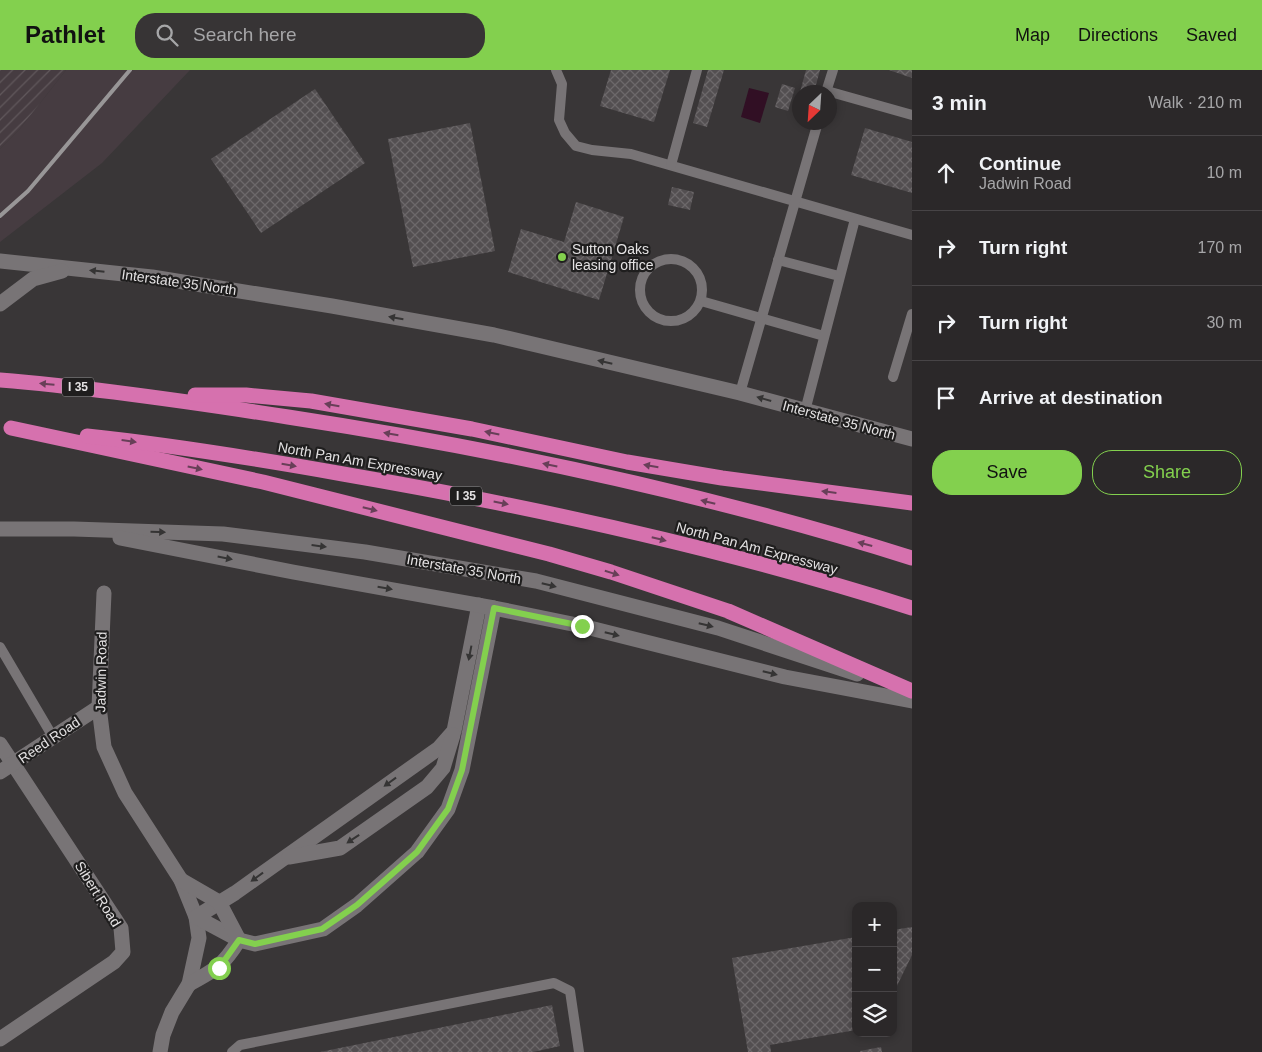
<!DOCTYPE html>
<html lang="en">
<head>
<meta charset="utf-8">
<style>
  :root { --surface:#2b2829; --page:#373435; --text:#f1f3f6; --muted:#a6a6a8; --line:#474446; --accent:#83d04e }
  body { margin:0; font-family:Helvetica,sans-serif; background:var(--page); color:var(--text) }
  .controls { position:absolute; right:15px; bottom:15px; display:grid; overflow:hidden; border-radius:10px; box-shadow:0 2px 8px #0003 }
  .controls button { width:45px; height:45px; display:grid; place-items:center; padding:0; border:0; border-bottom:1px solid var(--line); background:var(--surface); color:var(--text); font:25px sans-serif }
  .compass { position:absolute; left:792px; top:15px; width:45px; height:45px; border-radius:50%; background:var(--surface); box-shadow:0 2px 8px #0003; rotate:205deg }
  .stop { position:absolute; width:15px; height:15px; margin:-11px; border:4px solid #83d04e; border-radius:50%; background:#fff }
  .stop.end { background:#83d04e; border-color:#fff; box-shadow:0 1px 5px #0008 }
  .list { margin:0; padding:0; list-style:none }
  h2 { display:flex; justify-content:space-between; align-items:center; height:65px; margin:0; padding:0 20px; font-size:21px }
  h2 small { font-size:16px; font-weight:400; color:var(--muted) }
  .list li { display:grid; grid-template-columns:32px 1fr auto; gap:15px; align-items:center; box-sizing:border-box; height:75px; padding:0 20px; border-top:1px solid var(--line) }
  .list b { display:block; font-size:19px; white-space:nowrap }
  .list p { margin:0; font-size:16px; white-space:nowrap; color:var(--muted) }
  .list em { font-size:16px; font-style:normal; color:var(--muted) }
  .actions { display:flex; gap:10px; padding:15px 20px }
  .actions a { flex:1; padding:11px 0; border:1px solid var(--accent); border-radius:20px; text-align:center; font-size:18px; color:var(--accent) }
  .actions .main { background:var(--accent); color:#111 }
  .icon { flex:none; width:28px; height:28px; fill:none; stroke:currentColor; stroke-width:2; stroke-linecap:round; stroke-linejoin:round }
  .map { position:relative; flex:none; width:912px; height:982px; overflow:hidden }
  header { display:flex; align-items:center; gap:30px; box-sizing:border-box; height:70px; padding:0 25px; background:var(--accent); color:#111 }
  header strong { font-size:24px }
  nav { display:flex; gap:28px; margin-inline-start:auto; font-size:18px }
  .search { width:350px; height:45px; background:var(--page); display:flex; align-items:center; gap:12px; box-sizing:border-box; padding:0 18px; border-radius:20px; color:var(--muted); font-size:19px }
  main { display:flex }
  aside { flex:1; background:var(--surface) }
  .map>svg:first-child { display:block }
</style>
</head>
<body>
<header>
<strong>Pathlet</strong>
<div class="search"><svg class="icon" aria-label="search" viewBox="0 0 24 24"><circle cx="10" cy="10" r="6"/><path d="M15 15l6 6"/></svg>Search here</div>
<nav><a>Map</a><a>Directions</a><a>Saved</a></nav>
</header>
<main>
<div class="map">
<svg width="912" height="982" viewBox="0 0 912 982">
  <defs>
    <pattern id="industrial-furrows" width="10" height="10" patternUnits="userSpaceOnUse" patternTransform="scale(1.25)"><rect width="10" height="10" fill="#463c41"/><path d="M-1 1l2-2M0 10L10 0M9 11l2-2" fill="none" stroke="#61585c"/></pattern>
    <pattern id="building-cross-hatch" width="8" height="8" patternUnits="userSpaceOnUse" patternTransform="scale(1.25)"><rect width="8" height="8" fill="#534f51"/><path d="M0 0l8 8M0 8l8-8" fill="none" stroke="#6c686a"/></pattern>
  </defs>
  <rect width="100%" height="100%" fill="#393637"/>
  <polygon fill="#463c41" points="66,0 190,0 102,93 0,172 0,79 19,60"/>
  <polygon fill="url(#industrial-furrows)" points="0,0 66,0 19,60 0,79"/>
  <polygon fill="#310f24" points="749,18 769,23 760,53 741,47"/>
  <g fill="url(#building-cross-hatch)">
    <polygon points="611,0 670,0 654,52 600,36"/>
    <polygon points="708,0 724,0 707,57 693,53"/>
    <polygon points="806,0 820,0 814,22 800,22"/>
    <polygon points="889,0 912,0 912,8"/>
    <polygon points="782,14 795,18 788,41 775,37"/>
    <polygon points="315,19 365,93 261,163 211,89"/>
    <polygon points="470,53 495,181 413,197 388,69"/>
    <polygon points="865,58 912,72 912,123 851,105"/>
    <polygon points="672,117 694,122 690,140 668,135"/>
    <polygon points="576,132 624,147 599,230 508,202 521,159 564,172"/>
    <polygon points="912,857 912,885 893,924 893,860"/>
    <polygon points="856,867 856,960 770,975 771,982 748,982 732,888"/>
    <polygon points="552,935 560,976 533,982 320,982"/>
    <polygon points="881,977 882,982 860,982 860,981"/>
  </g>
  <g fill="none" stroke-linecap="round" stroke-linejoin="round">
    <g stroke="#787476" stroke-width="10">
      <polyline points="556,0 562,14 559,50 565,63 576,76 592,80 631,84 912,165"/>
      <polyline points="827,21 912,45"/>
      <polyline points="826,22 833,0"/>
      <polyline points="671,95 697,0"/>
      <circle cx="671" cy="220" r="31"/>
      <polyline points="778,190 839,206"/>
      <polyline points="701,231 824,266"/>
      <polyline points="893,307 912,244"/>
      <polyline points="740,323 818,52"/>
      <polyline points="805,341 855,149"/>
      <polyline points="0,577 53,667"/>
      <polyline points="232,982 240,975 554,913 570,921 579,982"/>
    </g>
    <g stroke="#787476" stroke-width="15">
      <polyline points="104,523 99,637 104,677 125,723 181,810 196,847 199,868 189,914 172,942 163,965 160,982"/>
      <polyline points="479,535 454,661 439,678 235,823 196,847 239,870 255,874 323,859 357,835 417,782 448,739 462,700 494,538"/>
      <polyline points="0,674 121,858 123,882 114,892 0,969"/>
      <polyline points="0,702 99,637"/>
      <polyline points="289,787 340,778 427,717 443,698 453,665"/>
      <path d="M181 810 219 832 239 870C223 896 215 900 189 914"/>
    </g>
    <g stroke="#787476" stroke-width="15">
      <polyline points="0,191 152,207 332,236 494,265 740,323 912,369"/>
      <polyline points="0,234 33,209 62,201"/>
      <polyline points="0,459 74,459 223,464 365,482 536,511 718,558 857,604"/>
      <polyline points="120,468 293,502 494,538 582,556 785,607 912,631"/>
    </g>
    <g stroke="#d671ae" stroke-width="15">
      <path d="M0 310C97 318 192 332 288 347 498 379 708 424 912 488"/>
      <polyline points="195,325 246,325 311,331 472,359 627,392 722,408 912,433"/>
      <polyline points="11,358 263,412 549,484 611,502 728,541 912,621"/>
      <path d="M87 366C173 375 258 389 343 404 535 437 726 479 912 538"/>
    </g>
    <polyline stroke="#989697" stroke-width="4" points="0,146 28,121 130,0"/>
  </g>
  <defs><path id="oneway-solid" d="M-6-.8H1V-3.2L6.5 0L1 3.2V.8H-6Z" transform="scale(1.25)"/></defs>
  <g fill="#353434">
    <use href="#oneway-solid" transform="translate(97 201) rotate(-174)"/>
    <use href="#oneway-solid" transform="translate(396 248) rotate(-170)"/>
    <use href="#oneway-solid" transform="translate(605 292) rotate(-167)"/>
    <use href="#oneway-solid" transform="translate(764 329) rotate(-164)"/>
    <use href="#oneway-solid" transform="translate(158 462) rotate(2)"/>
    <use href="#oneway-solid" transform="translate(319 476) rotate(7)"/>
    <use href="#oneway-solid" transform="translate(225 488) rotate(11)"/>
    <use href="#oneway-solid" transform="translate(549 515) rotate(14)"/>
    <use href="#oneway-solid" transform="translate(385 518) rotate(10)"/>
    <use href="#oneway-solid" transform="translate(706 555) rotate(14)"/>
    <use href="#oneway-solid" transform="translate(612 564) rotate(14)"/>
    <use href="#oneway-solid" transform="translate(470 583) rotate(101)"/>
    <use href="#oneway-solid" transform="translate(770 603) rotate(14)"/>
    <use href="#oneway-solid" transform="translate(390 712) rotate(144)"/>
    <use href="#oneway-solid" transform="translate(353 769) rotate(146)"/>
    <use href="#oneway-solid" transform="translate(257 807) rotate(144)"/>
  </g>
  <g fill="#683f58">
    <use href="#oneway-solid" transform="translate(47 314) rotate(-175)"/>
    <use href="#oneway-solid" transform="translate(332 335) rotate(-170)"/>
    <use href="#oneway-solid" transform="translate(492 363) rotate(-168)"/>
    <use href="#oneway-solid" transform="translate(391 364) rotate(-170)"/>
    <use href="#oneway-solid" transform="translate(129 371) rotate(8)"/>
    <use href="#oneway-solid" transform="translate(289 395) rotate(10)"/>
    <use href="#oneway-solid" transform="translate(550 395) rotate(-168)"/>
    <use href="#oneway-solid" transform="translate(651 396) rotate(-170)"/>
    <use href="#oneway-solid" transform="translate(195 398) rotate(12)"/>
    <use href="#oneway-solid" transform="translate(829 422) rotate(-173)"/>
    <use href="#oneway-solid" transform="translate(708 432) rotate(-166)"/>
    <use href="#oneway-solid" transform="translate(501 433) rotate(11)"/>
    <use href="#oneway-solid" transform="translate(370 439) rotate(14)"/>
    <use href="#oneway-solid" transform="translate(659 469) rotate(14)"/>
    <use href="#oneway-solid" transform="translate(865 474) rotate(-165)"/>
    <use href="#oneway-solid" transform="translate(612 503) rotate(17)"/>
  </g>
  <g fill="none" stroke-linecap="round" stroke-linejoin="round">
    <polyline stroke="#83d04e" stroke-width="6" points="219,898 239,870 255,874 322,859 357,835 417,782 448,739 462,700 494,538 582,556"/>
  </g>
  <circle fill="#83d04e" stroke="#1f1e1e" stroke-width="2" cx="562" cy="187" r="5"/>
  <g text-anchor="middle" stroke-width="4.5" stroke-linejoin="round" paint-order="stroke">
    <g fill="#1f1e1e" stroke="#a9a7a8" stroke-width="1">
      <rect x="62" y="307.5" width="32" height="19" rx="4"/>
      <rect x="450" y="416.5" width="32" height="19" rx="4"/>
    </g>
    <g font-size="12" font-weight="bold" fill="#e4e2e3">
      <text x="78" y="321">I 35</text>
      <text x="466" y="430">I 35</text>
    </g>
    <g font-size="14" fill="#e4e2e3" stroke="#1f1e1e" text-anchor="start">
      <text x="572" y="184">Sutton Oaks<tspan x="572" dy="16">leasing office</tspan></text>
    </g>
    <g font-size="14" fill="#e4e2e3" stroke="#1f1e1e">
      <text transform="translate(179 212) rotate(8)" y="5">Interstate 35 North</text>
      <text transform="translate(839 350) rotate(15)" y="5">Interstate 35 North</text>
      <text transform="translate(360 391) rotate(10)" y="5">North Pan Am Expressway</text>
      <text transform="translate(757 478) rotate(15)" y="5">North Pan Am Expressway</text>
      <text transform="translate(464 499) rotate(10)" y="5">Interstate 35 North</text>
      <text transform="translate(101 602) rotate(-89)" y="5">Jadwin Road</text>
      <text transform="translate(49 670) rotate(-34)" y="5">Reed Road</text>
      <text transform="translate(98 824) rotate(58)" y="5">Sibert Road</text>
    </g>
  </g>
</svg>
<div class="controls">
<button>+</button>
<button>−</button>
<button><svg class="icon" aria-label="layers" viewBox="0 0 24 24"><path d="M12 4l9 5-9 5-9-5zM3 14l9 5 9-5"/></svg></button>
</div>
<svg class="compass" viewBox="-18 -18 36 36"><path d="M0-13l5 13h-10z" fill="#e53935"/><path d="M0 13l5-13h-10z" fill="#a6a6a8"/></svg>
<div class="stop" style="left:219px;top:898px"></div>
<div class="stop end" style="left:582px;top:556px"></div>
</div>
<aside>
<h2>3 min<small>Walk · 210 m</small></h2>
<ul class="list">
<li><svg class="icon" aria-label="ahead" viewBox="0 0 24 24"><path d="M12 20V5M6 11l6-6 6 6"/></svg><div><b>Continue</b><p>Jadwin Road</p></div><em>10 m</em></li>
<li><svg class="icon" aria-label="right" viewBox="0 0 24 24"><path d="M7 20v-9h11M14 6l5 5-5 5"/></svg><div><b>Turn right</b></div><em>170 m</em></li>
<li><svg class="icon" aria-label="right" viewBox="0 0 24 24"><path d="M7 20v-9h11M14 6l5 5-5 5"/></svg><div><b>Turn right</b></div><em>30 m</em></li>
<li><svg class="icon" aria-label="arrive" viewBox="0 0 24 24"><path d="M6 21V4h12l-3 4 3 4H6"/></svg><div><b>Arrive at destination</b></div></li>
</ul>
<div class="actions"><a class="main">Save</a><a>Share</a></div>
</aside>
</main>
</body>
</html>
